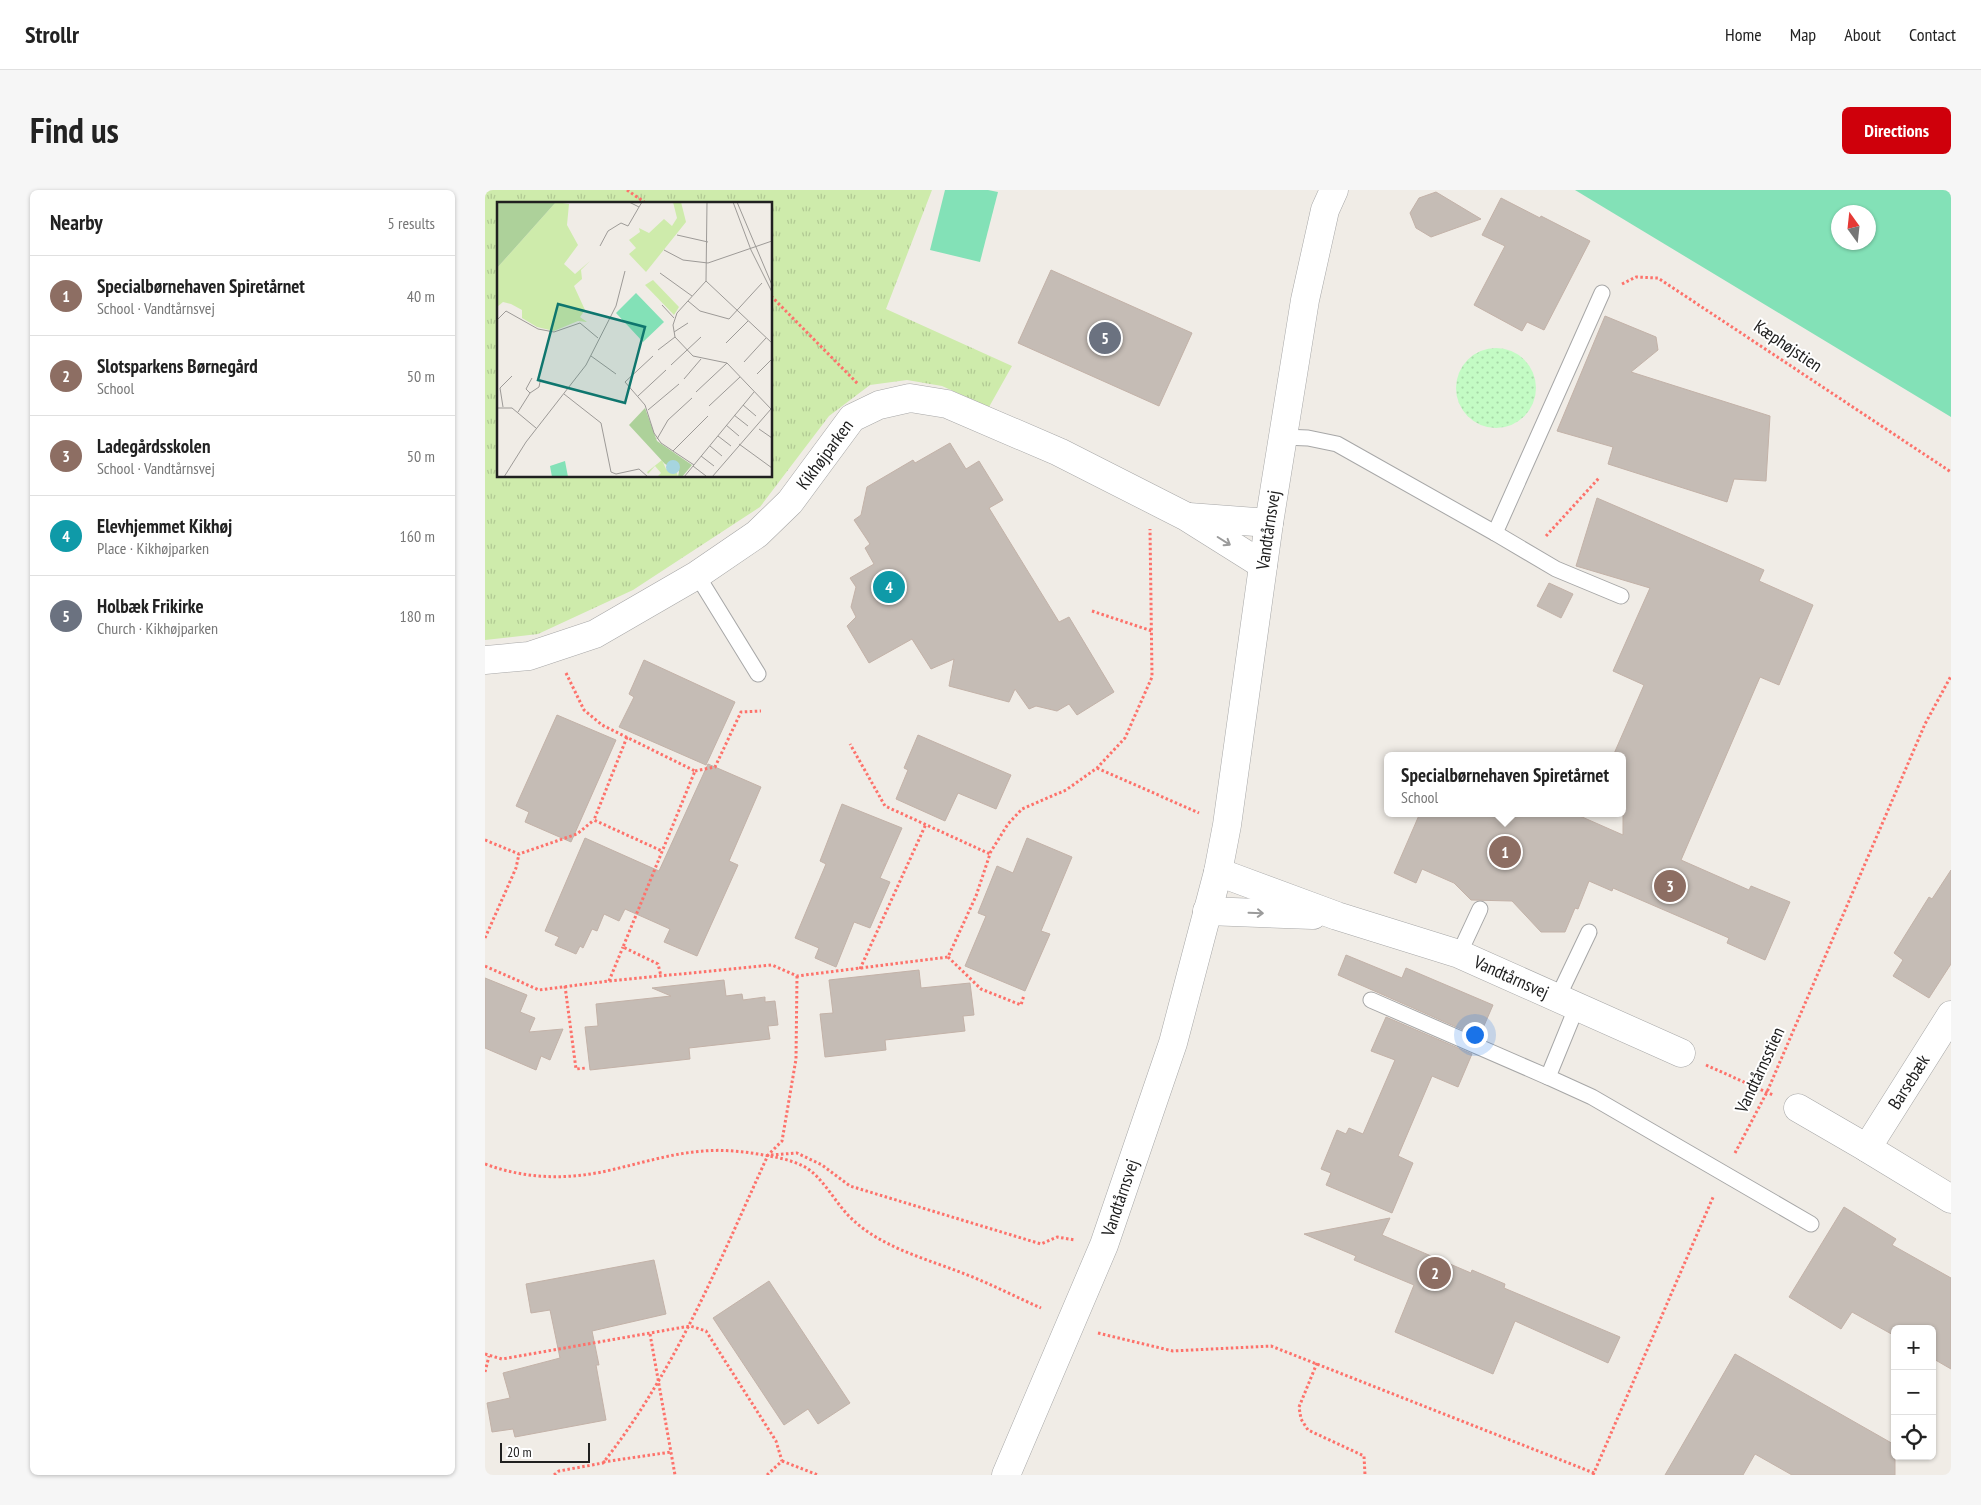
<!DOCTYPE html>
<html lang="en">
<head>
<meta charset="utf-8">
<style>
  :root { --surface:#fff; --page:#f6f6f6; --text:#222; --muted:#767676; --line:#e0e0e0; --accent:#cf000b }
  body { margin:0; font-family:"PT Sans Narrow",sans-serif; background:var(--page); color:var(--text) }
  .controls { position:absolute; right:15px; bottom:15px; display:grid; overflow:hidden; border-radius:8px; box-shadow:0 1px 4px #0004 }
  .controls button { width:45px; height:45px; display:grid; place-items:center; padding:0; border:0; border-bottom:1px solid var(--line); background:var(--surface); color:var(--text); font:25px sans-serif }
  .compass { position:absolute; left:1346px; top:15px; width:45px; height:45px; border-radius:50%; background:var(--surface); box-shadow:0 1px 4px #0004; rotate:345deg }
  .scale { position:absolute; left:15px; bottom:12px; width:90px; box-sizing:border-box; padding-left:5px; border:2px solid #202020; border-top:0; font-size:14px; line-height:18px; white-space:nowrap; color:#202020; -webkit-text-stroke:4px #fff; paint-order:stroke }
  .you { position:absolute; left:989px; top:844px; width:18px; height:18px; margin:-12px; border:4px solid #fff; border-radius:50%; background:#1a73e8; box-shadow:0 0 0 8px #1a73e833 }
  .badge { display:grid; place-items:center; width:32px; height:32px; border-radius:50%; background:var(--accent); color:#fff; font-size:16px; font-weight:700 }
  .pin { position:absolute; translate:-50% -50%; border:2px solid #fff; box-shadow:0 1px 5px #0006 }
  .popup { position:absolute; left:899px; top:562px; width:242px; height:65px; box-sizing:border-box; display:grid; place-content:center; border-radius:8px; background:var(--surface); filter:drop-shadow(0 1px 4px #0005); font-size:16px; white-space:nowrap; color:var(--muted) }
  .popup b { font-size:19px; color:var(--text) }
  .popup::after { content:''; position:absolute; left:50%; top:100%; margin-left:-10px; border:10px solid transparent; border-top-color:var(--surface) }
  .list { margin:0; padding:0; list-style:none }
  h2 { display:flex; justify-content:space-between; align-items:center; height:65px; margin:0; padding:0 20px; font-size:21px }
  h2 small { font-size:16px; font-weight:400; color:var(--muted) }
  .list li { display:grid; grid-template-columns:32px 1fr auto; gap:15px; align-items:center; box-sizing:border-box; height:80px; padding:0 20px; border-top:1px solid var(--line) }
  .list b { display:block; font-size:19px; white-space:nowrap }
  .list p { margin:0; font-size:16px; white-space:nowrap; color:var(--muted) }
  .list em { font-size:16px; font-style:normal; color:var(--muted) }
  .icon { flex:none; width:28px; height:28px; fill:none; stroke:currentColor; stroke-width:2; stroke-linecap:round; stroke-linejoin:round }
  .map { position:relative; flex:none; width:1466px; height:1285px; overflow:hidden; border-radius:8px }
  header { display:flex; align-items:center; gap:30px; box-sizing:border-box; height:70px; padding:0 25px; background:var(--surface); border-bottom:1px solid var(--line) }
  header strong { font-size:24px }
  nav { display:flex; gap:28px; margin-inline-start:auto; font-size:18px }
  .intro { display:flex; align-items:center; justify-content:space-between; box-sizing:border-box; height:120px; padding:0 30px }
  h1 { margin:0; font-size:35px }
  .button { padding:12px 22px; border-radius:8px; background:var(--accent); color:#fff; font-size:18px; font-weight:700 }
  main { display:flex; gap:30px; padding:0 30px }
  aside { flex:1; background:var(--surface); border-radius:8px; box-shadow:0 1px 4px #0004 }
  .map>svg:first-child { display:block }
</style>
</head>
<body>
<header>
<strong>Strollr</strong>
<nav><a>Home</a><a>Map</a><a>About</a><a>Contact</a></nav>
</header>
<div class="intro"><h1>Find us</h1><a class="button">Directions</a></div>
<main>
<aside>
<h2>Nearby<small>5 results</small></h2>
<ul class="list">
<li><span class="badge" style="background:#8d6e63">1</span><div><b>Specialbørnehaven Spiretårnet</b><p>School · Vandtårnsvej</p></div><em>40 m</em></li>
<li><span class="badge" style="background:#8d6e63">2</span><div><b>Slotsparkens Børnegård</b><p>School</p></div><em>50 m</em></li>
<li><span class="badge" style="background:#8d6e63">3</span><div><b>Ladegårdsskolen</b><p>School · Vandtårnsvej</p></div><em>50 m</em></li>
<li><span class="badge" style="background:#0f9aa8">4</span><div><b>Elevhjemmet Kikhøj</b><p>Place · Kikhøjparken</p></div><em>160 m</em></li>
<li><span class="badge" style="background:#6b7280">5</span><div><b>Holbæk Frikirke</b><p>Church · Kikhøjparken</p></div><em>180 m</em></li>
</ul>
</aside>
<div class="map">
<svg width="1466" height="1285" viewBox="0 0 1466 1285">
  <defs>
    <pattern id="grass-tufts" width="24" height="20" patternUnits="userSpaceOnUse" patternTransform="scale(1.25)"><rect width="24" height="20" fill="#ceebab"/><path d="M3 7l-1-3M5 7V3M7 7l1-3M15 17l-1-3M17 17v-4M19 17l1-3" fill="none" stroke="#b1c993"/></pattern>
    <pattern id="park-dots" width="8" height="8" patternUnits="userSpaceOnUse" patternTransform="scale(1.25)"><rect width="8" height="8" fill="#c3fbc4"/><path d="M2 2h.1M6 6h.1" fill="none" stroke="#a7d7a8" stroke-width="1.8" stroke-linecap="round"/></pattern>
  </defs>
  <rect width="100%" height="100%" fill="#f0ece6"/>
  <path fill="url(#grass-tufts)" fill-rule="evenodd" d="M0 0H447L401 119 527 176 504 217 457 196 422 190 385 195 344 226 275 317 148 400 53 444 0 450ZM14 14H286V286H14Z"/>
  <circle fill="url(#park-dots)" cx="1011" cy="198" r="40"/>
  <g fill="#83e1b7" fill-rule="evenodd">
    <polygon points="460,0 503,0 513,2 495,72 445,60"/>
    <path d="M1090 0H1466V227ZM1354 22H1384V52H1354Z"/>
  </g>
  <g fill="#c5bcb5" stroke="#c3b2a8">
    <polygon points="951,2 996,29 946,47 931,38 925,23 934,8"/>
    <polygon points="1016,8 1055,28 1056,26 1105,51 1059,140 1042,132 1037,141 989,115 1020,56 997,45"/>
    <polygon points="566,80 707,143 674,216 533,153"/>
    <polygon points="1120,126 1171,147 1173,160 1146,182 1285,226 1281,291 1249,289 1242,312 1123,274 1128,257 1072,241"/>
    <polygon points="465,253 481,279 494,271 518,310 504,318 574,432 584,427 629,502 592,525 584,514 572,521 551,516 544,519 530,499 524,512 464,496 469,469 446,479 427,449 384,473 362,436 371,427 366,417 371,397 365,388 389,374 380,358 385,354 369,330 376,325 382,297 428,270 430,273"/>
    <polygon points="1112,308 1279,380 1274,391 1328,415 1294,495 1275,487 1196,670 1264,700 1266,696 1305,712 1280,770 1242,753 1244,748 1128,698 1127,701 1104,691 1093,719 1090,718 1080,742 1056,742 1027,711 986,710 969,693 937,679 931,693 909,683 935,623 1088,623 1138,645 1138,566 1128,566 1159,495 1128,481 1165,398 1091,376"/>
    <polygon points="1064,393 1088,404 1076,428 1052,416"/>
    <polygon points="159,470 250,512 221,575 134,537 149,507 144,504"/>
    <polygon points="72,525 131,550 86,652 40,632 44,622 31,616"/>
    <polygon points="433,545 526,585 511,619 473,603 460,631 411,609 423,580 419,578"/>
    <polygon points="223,574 276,597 244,671 253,675 212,766 179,752 185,739 140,719 134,731 119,724 112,741 107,739 98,758 95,756 91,764 70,755 74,747 60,741 100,648 174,681"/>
    <polygon points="357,614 417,638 395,688 405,692 385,738 369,732 351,777 330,768 334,758 310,748 341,674 335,671"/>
    <polygon points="542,648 587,667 556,741 565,744 540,801 480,776 501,726 493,723 512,676 528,683"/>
    <polygon points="1466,680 1466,774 1444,808 1408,786 1418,770 1409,763 1444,707 1447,709"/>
    <polygon points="861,765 917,788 921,778 1008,815 995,845 994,847 853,785"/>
    <polygon points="434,780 436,798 485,793 489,825 478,826 480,841 400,850 401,860 340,867 335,824 348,823 344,790"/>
    <polygon points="0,788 42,805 35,822 50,828 44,842 78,839 65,870 56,866 51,880 0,858"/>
    <polygon points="239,790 241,806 257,804 258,810 280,807 280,812 290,811 293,835 283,836 285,849 204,858 205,869 105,880 100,837 113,836 111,814 186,806 167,798"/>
    <polygon points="901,827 987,864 973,897 947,886 913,966 928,973 907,1023 841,995 846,983 836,979 852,940 861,944 864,938 878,944 910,870 886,861"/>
    <polygon points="1359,1017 1411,1049 1407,1055 1466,1088 1466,1179 1447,1168 1447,1139 1410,1139 1410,1146 1367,1122 1356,1139 1304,1107"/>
    <polygon points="905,1028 897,1045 986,1083 987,1080 1020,1094 1019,1098 1135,1147 1123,1173 1030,1131 1008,1184 910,1142 929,1095 869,1070 871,1066 819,1044"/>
    <polygon points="169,1070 181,1124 107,1141 114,1175 111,1175 121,1230 30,1247 28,1239 7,1242 2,1213 25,1208 18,1183 75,1168 65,1120 46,1123 41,1094"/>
    <polygon points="284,1091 365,1213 333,1234 323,1219 299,1235 228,1128"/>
    <polygon points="1250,1164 1410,1255 1410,1285 1307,1285 1270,1264 1258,1285 1180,1285"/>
  </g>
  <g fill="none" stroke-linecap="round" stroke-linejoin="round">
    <defs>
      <g id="service">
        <polyline points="798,247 823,248 852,254 1010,343 1117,103"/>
        <polyline points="1010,343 1071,379 1136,406"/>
        <polyline points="212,385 273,484"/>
        <polyline points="974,764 995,719"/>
        <polyline points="1073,807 1104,742"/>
        <polyline points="886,810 1063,887"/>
        <polyline points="1092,816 1063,887 1107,907 1326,1034"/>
      </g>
      <g id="minor">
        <polyline points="704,327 784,333"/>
        <path id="s1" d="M0 470 44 466 110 444 212 385 272 344 305 312 367 228 394 215 425 208 462 214 574 262 700 326 778 375"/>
        <path id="s2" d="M733 682 852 726 974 764 1196 863"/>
        <polyline points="722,721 828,725"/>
        <polyline points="1466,825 1382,958 1466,1009"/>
        <polyline points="1313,918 1382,958"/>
        <path id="s3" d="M521 1285 619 1055 688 853 733 682 742 635 784 333 820 110 840 20 849 0"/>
      </g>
    </defs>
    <use href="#service" stroke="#a7a7a7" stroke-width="17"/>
    <use href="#minor" stroke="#a7a7a7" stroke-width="29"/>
    <g stroke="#fd726b" stroke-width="3" stroke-dasharray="2.5 2.5" stroke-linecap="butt">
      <polyline points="142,0 162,14"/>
      <polyline points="1137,94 1151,87 1173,88 1466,282"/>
      <polyline points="286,106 373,194"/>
      <polyline points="1061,346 1114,288"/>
      <polyline points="607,421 667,441"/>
      <polyline points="81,483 99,520 117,535 210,581 138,757 173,774 176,786"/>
      <polyline points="142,547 109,630 177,661"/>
      <polyline points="612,578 714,623"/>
      <polyline points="210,581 230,577 256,522 276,521"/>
      <polyline points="0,650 34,664 92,644 109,630"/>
      <polyline points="505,663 523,634 537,619 581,600 612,578 640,548 667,487 665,339"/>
      <polyline points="0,748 31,678 34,664"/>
      <polyline points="463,767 496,799 536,815 539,805"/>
      <polyline points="0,776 54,800 124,791 287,775 312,786 463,767 491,706 505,664 400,616 365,554"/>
      <polyline points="375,779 441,634"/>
      <polyline points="124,791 138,757"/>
      <polyline points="80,796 91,879 101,878"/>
      <polyline points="1221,875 1288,905"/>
      <polyline points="1250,963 1282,902 1440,534 1466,486"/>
      <polyline points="286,965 312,963 337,975 365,996 556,1054 572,1047 590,1050"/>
      <path d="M0 974C43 990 86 990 130 979 160 972 189 963 219 961 240 959 263 962 284 966 296 968 309 971 320 977 339 988 351 1015 368 1030 398 1058 442 1069 480 1084 506 1094 531 1107 556 1118"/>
      <polyline points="613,1143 688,1161 786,1156 1109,1283"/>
      <polyline points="165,1144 190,1285"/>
      <polyline points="0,1164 17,1169 205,1136 221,1141 291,1251 297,1271"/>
      <polyline points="832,1173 814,1217 816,1229 823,1240 879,1266 880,1285"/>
      <polyline points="0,1182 4,1166"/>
      <polyline points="297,1271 333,1285"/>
      <polyline points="118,1272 186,1262"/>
      <path d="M69 1285 74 1281 118 1273C191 1180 234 1072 283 965L297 951 311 869 312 786"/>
      <polyline points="282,1285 297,1271"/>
      <polyline points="1108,1285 1229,1005"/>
    </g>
    <use href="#service" stroke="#fff" stroke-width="15"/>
    <use href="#minor" stroke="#fff" stroke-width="28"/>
  </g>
  <defs><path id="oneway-shaft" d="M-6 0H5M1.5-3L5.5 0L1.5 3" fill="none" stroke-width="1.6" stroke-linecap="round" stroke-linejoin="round" transform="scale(1.25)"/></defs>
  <g stroke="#9b9b9b">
    <use href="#oneway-shaft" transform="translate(739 351) rotate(32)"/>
    <use href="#oneway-shaft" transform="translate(771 723) rotate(2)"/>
  </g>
  <g text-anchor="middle" stroke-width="4" stroke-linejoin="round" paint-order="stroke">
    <g font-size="18" fill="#202020" stroke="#fff">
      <text transform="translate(1303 156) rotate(34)" y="6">Kæphøjstien</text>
      <text dy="6" stroke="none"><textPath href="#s1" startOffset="409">Kikhøjparken</textPath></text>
      <text dy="6" stroke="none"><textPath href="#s3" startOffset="986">Vandtårnsvej</textPath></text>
      <text dy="6" stroke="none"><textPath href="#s2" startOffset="312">Vandtårnsvej</textPath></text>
      <text transform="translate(1275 880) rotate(-65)" y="6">Vandtårnsstien</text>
      <text transform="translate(1424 892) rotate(-58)" y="6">Barsebæk</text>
      <text dy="6" stroke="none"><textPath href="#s3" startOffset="300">Vandtårnsvej</textPath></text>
    </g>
  </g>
  <g transform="translate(12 12)">
    <rect width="275" height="275" fill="#f0ece6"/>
    <path d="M59 0 72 2 70 23 81 43 67 62 78 72 93 59 84 68 85 77 77 84 88 108 83 115 90 120 81 119 57 129 40 125 25 116V108L14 102 6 100 0 105V66ZM156 78 182 105 177 113 148 83ZM165 258 169 267 180 271 181 275H160L164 271 158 264 151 272 150 270Z" fill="#ceebab"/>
    <path d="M0 0H59L0 66ZM148 206 160 239 195 263 185 275H181L182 269 168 262 132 223Z" fill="#add19a"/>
    <path d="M176 0H184L189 20 149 70 132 52 139 46 132 38 143 30 142 26 152 31 167 17 175 24 180 16Z" fill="#ceebab"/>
    <path d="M139 91 167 120 146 140 119 111ZM68 259 71 275H55L53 264Z" fill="#83e1b7"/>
    <path d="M169 265a7 7 0 1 1 14 0a7 7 0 1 1-14 0Z" fill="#a6d5df"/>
    <path fill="none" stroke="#9d9a97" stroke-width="1" d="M132 0 142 5 145 0M207 0H226M236 0 254 48 275 90M240 0 275 83M180 33 211 40M103 44 111 29 124 21 131 24 142 5M167 48 186 58 211 61 275 39M163 71 195 94M209 79 180 111 176 123 178 135 196 154 230 161 274 207M209 79 275 141M209 79 210 0M191 99 203 109 232 117 265 81M165 103 177 116M0 118 9 109 41 127 57 130 83 121 101 136M177 130 191 121M229 141 251 119M161 148 178 135M94 154 119 172M156 154 128 180 148 203 157 231 164 241 197 263M247 160 269 136M174 163 204 135M260 172 275 157M187 177 204 157M199 190 230 161M33 191 29 187 35 176M67 192 104 221 114 270 119 272 142 267 151 275M141 194 169 168M246 203 259 214M212 204 243 175M6 205 3 186 15 174M0 206H15L39 226M151 208 182 182M21 210 33 191 42 185 43 180M237 213 251 224M229 223 242 234M262 227 275 236M221 234 234 244M160 237 171 218 195 196M242 242 275 266M213 244 225 254M176 249 211 214M204 254 217 264M196 264 209 274M7 275 29 240 89 163 119 104 128 69M187 275 257 190M215 275 274 207"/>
    <path fill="#0f766e" fill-opacity="0.15" stroke="#0f766e" stroke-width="2.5" d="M61 102 148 125 128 201 41 178Z"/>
    <rect width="275" height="275" fill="none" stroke="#202020" stroke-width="2.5"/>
  </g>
</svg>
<div class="controls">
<button>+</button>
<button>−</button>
<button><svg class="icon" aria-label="locate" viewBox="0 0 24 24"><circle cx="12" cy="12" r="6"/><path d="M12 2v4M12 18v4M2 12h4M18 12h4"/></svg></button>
</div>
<svg class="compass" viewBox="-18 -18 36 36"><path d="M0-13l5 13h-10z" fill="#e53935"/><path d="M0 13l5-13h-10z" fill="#767676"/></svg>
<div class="scale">20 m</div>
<div class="you"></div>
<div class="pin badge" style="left:1020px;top:662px;background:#8d6e63">1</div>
<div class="popup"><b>Specialbørnehaven Spiretårnet</b>School</div>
<div class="pin badge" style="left:950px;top:1083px;background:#8d6e63">2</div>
<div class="pin badge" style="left:1185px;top:696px;background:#8d6e63">3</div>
<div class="pin badge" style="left:404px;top:397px;background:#0f9aa8">4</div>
<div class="pin badge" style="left:620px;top:148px;background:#6b7280">5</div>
</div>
</main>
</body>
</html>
